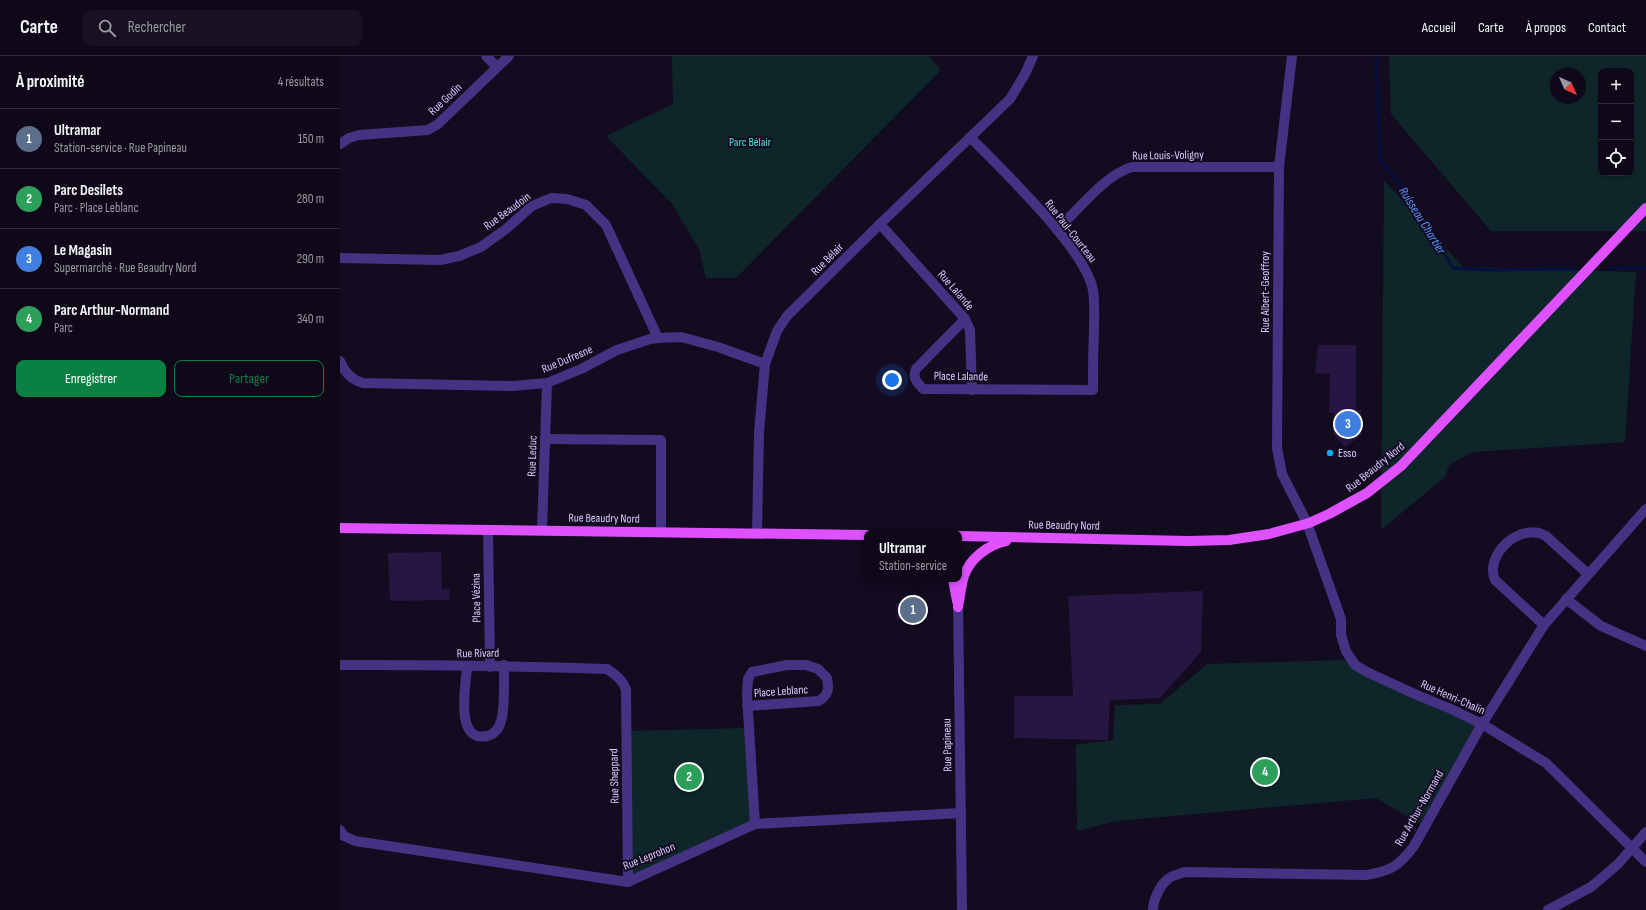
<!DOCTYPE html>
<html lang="fr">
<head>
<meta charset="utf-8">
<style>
  :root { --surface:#0e0818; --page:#171121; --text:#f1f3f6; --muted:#9b9aa2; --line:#2e2937; --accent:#0b8043 }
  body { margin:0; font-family:"Sofia Sans Condensed",sans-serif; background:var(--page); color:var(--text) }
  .controls { position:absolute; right:12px; top:12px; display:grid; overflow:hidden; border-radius:8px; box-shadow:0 1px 3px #0004 }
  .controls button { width:36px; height:36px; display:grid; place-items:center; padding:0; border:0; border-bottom:1px solid var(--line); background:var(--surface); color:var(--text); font:20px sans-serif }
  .compass { position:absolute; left:1210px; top:12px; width:36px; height:36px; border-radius:50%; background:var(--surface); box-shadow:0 1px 3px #0004; rotate:135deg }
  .you { position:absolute; left:552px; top:324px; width:14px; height:14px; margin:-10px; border:3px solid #fff; border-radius:50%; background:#1a73e8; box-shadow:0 0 0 6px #1a73e833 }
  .badge { display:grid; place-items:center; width:26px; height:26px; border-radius:50%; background:var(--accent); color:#fff; font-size:13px; font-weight:700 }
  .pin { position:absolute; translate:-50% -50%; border:2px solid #fff; box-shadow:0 1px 4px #0006 }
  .popup { position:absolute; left:524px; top:474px; width:98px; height:52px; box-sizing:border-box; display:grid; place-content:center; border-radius:8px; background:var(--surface); filter:drop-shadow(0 1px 3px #0005); font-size:13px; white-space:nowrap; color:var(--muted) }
  .popup b { font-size:15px; color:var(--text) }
  .popup::after { content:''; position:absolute; left:50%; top:100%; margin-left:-8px; border:8px solid transparent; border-top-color:var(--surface) }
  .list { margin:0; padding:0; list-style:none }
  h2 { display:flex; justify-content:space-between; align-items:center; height:52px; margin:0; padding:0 16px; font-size:17px }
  h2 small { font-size:13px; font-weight:400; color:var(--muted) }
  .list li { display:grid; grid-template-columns:26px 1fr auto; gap:12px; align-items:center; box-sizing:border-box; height:60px; padding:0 16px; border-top:1px solid var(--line) }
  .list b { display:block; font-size:15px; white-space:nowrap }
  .list p { margin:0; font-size:13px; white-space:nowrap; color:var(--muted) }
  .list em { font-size:13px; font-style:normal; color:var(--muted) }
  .actions { display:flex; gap:8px; padding:12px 16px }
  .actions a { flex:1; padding:9px 0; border:1px solid var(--accent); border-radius:8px; text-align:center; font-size:14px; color:var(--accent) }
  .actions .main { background:var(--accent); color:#fff }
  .icon { flex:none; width:22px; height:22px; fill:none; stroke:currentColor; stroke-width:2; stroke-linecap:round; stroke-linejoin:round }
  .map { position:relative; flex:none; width:1306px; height:854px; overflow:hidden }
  header { display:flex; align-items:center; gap:24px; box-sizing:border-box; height:56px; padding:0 20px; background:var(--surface); border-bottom:1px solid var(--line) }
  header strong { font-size:19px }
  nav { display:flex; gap:22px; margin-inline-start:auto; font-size:14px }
  .search { width:280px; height:36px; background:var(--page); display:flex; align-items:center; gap:10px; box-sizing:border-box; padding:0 14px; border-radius:8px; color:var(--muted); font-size:15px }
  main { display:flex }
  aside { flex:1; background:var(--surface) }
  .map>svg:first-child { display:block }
</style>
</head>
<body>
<header>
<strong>Carte</strong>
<div class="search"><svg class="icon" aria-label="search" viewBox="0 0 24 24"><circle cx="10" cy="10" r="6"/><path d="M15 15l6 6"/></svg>Rechercher</div>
<nav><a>Accueil</a><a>Carte</a><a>À propos</a><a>Contact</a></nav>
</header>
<main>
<aside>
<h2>À proximité<small>4 résultats</small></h2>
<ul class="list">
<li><span class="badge" style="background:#5c6f8a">1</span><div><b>Ultramar</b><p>Station-service · Rue Papineau</p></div><em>150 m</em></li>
<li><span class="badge" style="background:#2e9e5b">2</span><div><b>Parc Desilets</b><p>Parc · Place Leblanc</p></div><em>280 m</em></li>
<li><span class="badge" style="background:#3f7fe0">3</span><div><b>Le Magasin</b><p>Supermarché · Rue Beaudry Nord</p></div><em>290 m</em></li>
<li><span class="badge" style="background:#2e9e5b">4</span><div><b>Parc Arthur-Normand</b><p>Parc</p></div><em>340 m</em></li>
</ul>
<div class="actions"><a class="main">Enregistrer</a><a>Partager</a></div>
</aside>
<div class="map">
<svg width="1306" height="854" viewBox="0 0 1306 854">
  <rect width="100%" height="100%" fill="#130b20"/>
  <g fill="#0e262a" fill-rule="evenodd">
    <polygon points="332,0 589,0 601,14 396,222 366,222 359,193 332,148 266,80 333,48"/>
    <path d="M1049 0H1306V175H1151L1051 58ZM1261 15H1291V117H1261ZM1216 18H1240V42H1216Z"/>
    <polygon points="1044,124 1123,211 1296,216 1285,386 1133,396 1109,409 1105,421 1041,474"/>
    <polygon points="1004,604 1142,668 1081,768 1036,742 776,765 737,775 736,689 773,684 775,649 820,648 867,608"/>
    <polygon points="408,672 415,768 288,826 286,675"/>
  </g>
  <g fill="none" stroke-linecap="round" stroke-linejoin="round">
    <g stroke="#060f3e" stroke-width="3">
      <polyline points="1036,0 1040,104 1065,134 1113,212 1148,214 1235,213"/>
      <polyline points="1270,212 1306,212"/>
    </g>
  </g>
  <g fill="#271642">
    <polygon points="978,289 1016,289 1016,354 1021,354 1022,379 1005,391 993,378 994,357 989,356 990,318 975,317"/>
    <polygon points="101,496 102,534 110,532 109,544 50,545 48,497"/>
    <polygon points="863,535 861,596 820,642 770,644 768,684 674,682 674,640 733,640 728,540"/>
    <polygon points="586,545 587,562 557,564 556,547"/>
  </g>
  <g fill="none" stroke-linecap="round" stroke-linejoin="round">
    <g stroke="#453282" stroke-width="10">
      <polyline points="146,0 157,11"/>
      <polyline points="952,0 939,111 937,392 942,418 967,467 1001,563 1001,579 1006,595 1015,609 1029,617 1077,639 1111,653 1142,668 1206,707 1306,806"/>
      <polyline points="0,88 9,82 19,79 88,74 98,68 169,0"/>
      <polyline points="540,168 625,263 630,274 632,334"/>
      <path d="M717 174C737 155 766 118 792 111H939"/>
      <polyline points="0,202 100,204 119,200 141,191 166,173 192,150 211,142 227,143 246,149 266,169 318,282"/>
      <path d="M625 263 576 313C572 322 577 326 583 333L753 334C753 315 753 295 754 276 754 262 755 248 753 234 745 192 661 113 630 81"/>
      <path d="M0 305C4 316 12 324 23 327L172 330 207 327 241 313 277 294 310 283 318 282 341 281 378 291 425 308"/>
      <polyline points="205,383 321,384 321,476"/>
      <polyline points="148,474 150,611"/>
      <polyline points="202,474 207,327"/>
      <polyline points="417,477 419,376 425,308 437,275 447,260 540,168 670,43 685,18 693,0"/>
      <polyline points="618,542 622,854"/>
      <polyline points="1226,543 1261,570 1306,590"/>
      <path d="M1204 569 1155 524C1144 499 1180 465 1206 480L1248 518"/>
      <path d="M0 609C89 609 178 610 267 613 276 619 283 624 286 634L288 826"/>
      <path d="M127 611C126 628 114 687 147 680 155 678 159 673 161 665 165 655 164 622 164 609"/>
      <path d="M407 650 479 645C489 638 489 633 487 622L478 613 466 609H447L412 616 408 623 407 639 415 768"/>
      <polyline points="0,774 4,780 15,785 288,826 415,768 621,757"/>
      <path d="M813 854C813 844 820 829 828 823 832 819 840 818 845 816L1026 819C1051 815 1059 810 1074 790L1142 668 1204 569 1306 453"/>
      <polyline points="1208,854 1251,831 1278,808 1306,776"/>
    </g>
    <g stroke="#df51ff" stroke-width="10">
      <polyline points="0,472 527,479"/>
      <polyline points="619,480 848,485 889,484 929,478 969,467 989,458 1027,437 1061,410 1306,152"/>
      <polyline points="613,523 617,545"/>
      <path d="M618 551C620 541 621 529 624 520 630 502 648 489 666 485"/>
    </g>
  </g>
  <circle fill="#00aef5" stroke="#130b20" stroke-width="1.5" cx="990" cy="397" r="4"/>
  <g text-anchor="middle" stroke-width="4" stroke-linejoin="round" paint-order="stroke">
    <g font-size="12" fill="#dacaff" stroke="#130b20">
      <text transform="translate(105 43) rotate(-43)" y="4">Rue Godin</text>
      <text transform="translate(828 99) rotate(-1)" y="4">Rue Louis-Voligny</text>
      <text transform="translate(167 155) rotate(-36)" y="4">Rue Beaudoin</text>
      <text transform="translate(731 175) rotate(52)" y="4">Rue Paul-Courteau</text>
      <text transform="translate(487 203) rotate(-45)" y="4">Rue Bélair</text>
      <text transform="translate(616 234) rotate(49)" y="4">Rue Lalande</text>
      <text transform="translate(925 236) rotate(-90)" y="4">Rue Albert-Geoffroy</text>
      <text transform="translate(227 303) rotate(-23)" y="4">Rue Dufresne</text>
      <text transform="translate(621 320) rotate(1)" y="4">Place Lalande</text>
      <text transform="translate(192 400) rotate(-88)" y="4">Rue Leduc</text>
      <text transform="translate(1035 411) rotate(-39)" y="4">Rue Beaudry Nord</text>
      <text transform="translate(264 462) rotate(1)" y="4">Rue Beaudry Nord</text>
      <text transform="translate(724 469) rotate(1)" y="4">Rue Beaudry Nord</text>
      <text transform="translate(136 542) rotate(-91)" y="4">Place Vézina</text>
      <text transform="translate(138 597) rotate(-1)" y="4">Rue Rivard</text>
      <text transform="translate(441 635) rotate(-4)" y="4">Place Leblanc</text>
      <text transform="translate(1113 641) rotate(24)" y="4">Rue Henri-Chalin</text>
      <text transform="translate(607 689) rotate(-91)" y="4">Rue Papineau</text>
      <text transform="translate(274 720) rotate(-91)" y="4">Rue Sheppard</text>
      <text transform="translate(1079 752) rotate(-60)" y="4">Rue Arthur-Normand</text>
      <text transform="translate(309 800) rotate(-22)" y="4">Rue Leprohon</text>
    </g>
    <g font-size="12" fill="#4ee7dd" stroke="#130b20">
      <text x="410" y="90">Parc Bélair</text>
    </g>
    <g font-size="12" fill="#dacaff" stroke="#130b20" text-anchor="start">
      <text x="998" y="401">Esso</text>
    </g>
    <g font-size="13" font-style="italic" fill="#5892ff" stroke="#130b20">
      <text transform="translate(1083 164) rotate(58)" y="5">Ruisseau Chartier</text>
    </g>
  </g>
</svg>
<div class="controls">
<button>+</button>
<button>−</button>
<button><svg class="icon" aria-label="locate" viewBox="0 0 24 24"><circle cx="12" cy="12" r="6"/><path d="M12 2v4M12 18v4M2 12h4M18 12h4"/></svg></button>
</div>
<svg class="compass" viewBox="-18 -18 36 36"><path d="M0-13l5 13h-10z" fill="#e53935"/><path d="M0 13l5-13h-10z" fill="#9b9aa2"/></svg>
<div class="you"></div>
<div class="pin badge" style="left:573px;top:554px;background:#5c6f8a">1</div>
<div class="popup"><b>Ultramar</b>Station-service</div>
<div class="pin badge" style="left:349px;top:721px;background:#2e9e5b">2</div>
<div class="pin badge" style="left:1008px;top:368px;background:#3f7fe0">3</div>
<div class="pin badge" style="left:925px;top:716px;background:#2e9e5b">4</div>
</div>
</main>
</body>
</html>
